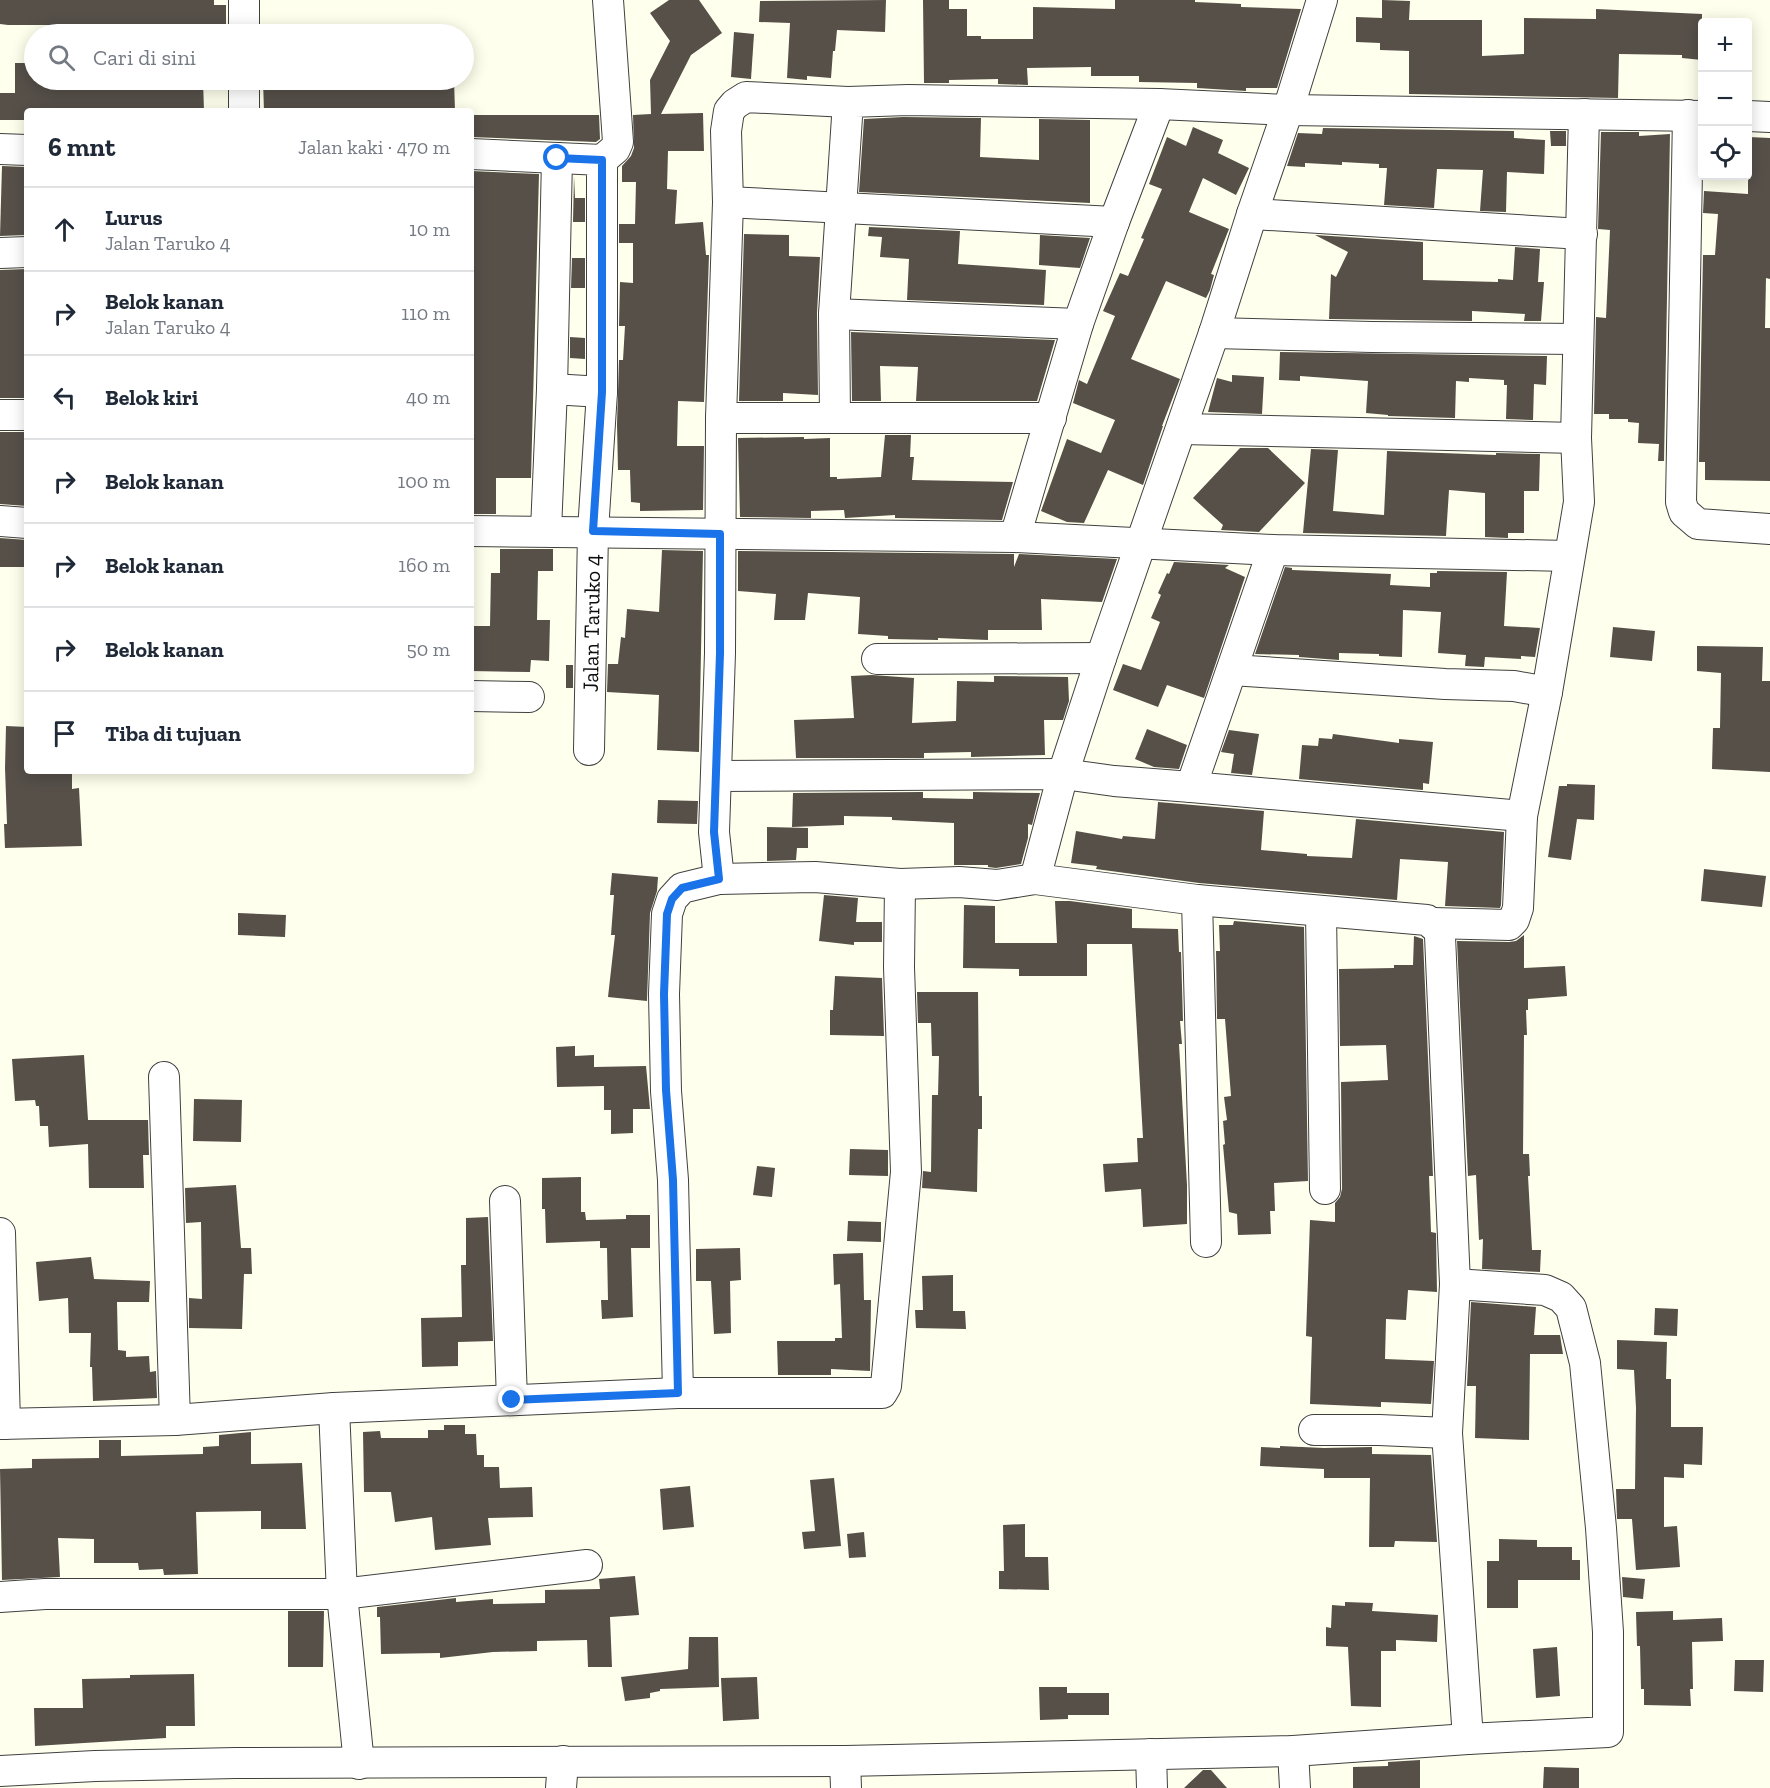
<!DOCTYPE html>
<html lang="id">
<head>
<meta charset="utf-8">
<style>
  :root { --surface:#fff; --page:#f2f2f3; --text:#1f2937; --muted:#747a83; --line:#e0e1e3 }
  body { margin:0; font-family:"Zilla Slab",serif; background:var(--page); color:var(--text) }
  .controls { position:absolute; right:18px; top:18px; display:grid; overflow:hidden; border-radius:6px; box-shadow:0 3px 15px #0003 }
  .controls button { width:54px; height:54px; display:grid; place-items:center; padding:0; border:0; border-bottom:2px solid var(--line); background:var(--surface); color:var(--text); font:30px sans-serif }
  .stop { position:absolute; width:18px; height:18px; margin:-14px; border:4px solid #1a73e8; border-radius:50%; background:#fff }
  .stop.end { background:#1a73e8; border-color:#fff; box-shadow:0 2px 6px #0008 }
  .list { margin:0; padding:0; list-style:none }
  h2 { display:flex; justify-content:space-between; align-items:center; height:78px; margin:0; padding:0 24px; font-size:26px }
  h2 small { font-size:20px; font-weight:400; color:var(--muted) }
  .list li { display:grid; grid-template-columns:39px 1fr auto; gap:18px; align-items:center; box-sizing:border-box; height:84px; padding:0 24px; border-top:2px solid var(--line) }
  .list b { display:block; font-size:22px; white-space:nowrap }
  .list p { margin:0; font-size:20px; white-space:nowrap; color:var(--muted) }
  .list em { font-size:20px; font-style:normal; color:var(--muted) }
  .icon { flex:none; width:33px; height:33px; fill:none; stroke:currentColor; stroke-width:2; stroke-linecap:round; stroke-linejoin:round }
  .map { position:relative; flex:none; width:1770px; height:1788px; overflow:hidden }
  .search { position:absolute; background:var(--surface); box-shadow:0 3px 15px #0003; left:24px; top:24px; width:450px; height:66px; display:flex; align-items:center; gap:15px; box-sizing:border-box; padding:0 21px; border-radius:33px; color:var(--muted); font-size:22px }
  .panel { position:absolute; background:var(--surface); box-shadow:0 3px 15px #0003; left:24px; top:108px; width:450px; height:666px; border-radius:6px }
  .map>svg:first-child { display:block }
</style>
</head>
<body>
<div class="map">
<svg width="1770" height="1788" viewBox="0 0 1770 1788">
  <rect width="100%" height="100%" fill="#ffffed"/>
  <g fill="#565049">
    <polygon points="0,0 214,0 214,5 226,5 226,34 196,34 195,26 144,26 144,30 57,30 57,25 8,25 0,24"/>
    <polygon points="669,0 699,0 722,33 691,55 661,114 703,113 704,151 668,151 667,189 677,190 675,224 703,222 706,255 709,255 704,402 678,401 677,446 704,446 703,510 640,511 640,503 631,502 630,470 618,470 617,424 619,360 623,360 625,326 619,326 620,282 633,283 633,243 619,243 619,224 635,224 636,182 622,182 622,166 631,156 634,148 633,115 651,114 650,80 670,41 650,13"/>
    <polygon points="886,0 885,32 837,30 835,51 833,51 831,78 807,76 807,80 787,78 790,23 759,22 760,1"/>
    <polygon points="923,0 949,0 949,9 967,9 967,36 981,36 981,39 1033,39 1033,7 1115,9 1115,0 1195,0 1195,2 1241,4 1241,7 1301,9 1277,88 1246,88 1246,91 1197,88 1197,83 1139,82 1139,76 1091,76 1091,67 1027,68 1028,85 998,84 998,79 949,80 949,83 924,83"/>
    <polygon points="1382,0 1410,1 1409,20 1482,20 1482,56 1524,54 1524,18 1596,19 1596,9 1702,14 1702,60 1682,58 1682,55 1619,54 1618,98 1409,94 1409,51 1380,50 1380,43 1356,42 1356,17 1382,18"/>
    <polygon points="734,32 754,34 751,79 731,77"/>
    <polygon points="15,63 34,63 34,80 203,80 204,111 27,111 27,120 0,120 0,93 15,93"/>
    <polygon points="263,80 454,80 455,111 264,111"/>
    <polygon points="471,115 599,115 600,139 596,142 471,137"/>
    <polygon points="903,117 981,118 980,157 1039,160 1039,119 1090,120 1090,203 859,192 864,119"/>
    <polygon points="1193,127 1223,140 1218,153 1249,168 1236,195 1203,178 1189,212 1229,229 1211,274 1214,275 1210,290 1206,298 1166,281 1131,359 1180,379 1162,426 1163,426 1143,485 1108,470 1084,523 1067,522 1041,511 1067,439 1101,453 1115,420 1073,403 1079,380 1087,384 1115,316 1103,311 1120,273 1128,276 1144,239 1141,238 1162,189 1149,184 1167,137 1186,146"/>
    <polygon points="1323,128 1514,131 1514,138 1545,140 1544,174 1507,172 1506,212 1480,211 1483,170 1437,169 1434,208 1384,205 1387,168 1379,168 1379,164 1342,162 1342,165 1305,163 1305,167 1287,166 1298,133 1322,134"/>
    <polygon points="1550,131 1566,131 1566,146 1551,146"/>
    <polygon points="1601,132 1639,132 1639,136 1670,134 1664,461 1658,461 1659,444 1638,443 1639,423 1628,422 1628,419 1609,419 1609,414 1594,414 1596,317 1606,318 1610,230 1598,229"/>
    <polygon points="1748,137 1770,138 1770,279 1766,278 1765,328 1770,328 1770,481 1705,480 1705,462 1699,462 1703,255 1715,255 1718,214 1703,213 1704,191 1748,194"/>
    <polygon points="2,166 27,167 27,235 0,236"/>
    <polygon points="471,171 539,174 531,478 496,478 496,514 471,514"/>
    <polygon points="574,176 575,198 585,198 585,222 573,222"/>
    <polygon points="869,227 960,231 958,264 1046,270 1044,305 907,300 909,259 880,257 882,237 868,236"/>
    <polygon points="744,234 789,235 789,256 820,257 817,313 818,395 783,393 783,401 739,401"/>
    <polygon points="1040,235 1090,238 1080,268 1039,265"/>
    <polygon points="1315,235 1423,242 1423,280 1498,282 1498,279 1513,280 1515,247 1540,249 1538,282 1544,282 1541,321 1524,321 1525,314 1472,311 1472,321 1329,319 1331,274 1336,277 1348,252"/>
    <polygon points="572,258 585,258 585,288 571,288"/>
    <polygon points="27,269 27,398 0,398 0,270"/>
    <polygon points="851,332 1055,340 1037,401 916,401 918,367 880,366 881,401 852,401"/>
    <polygon points="570,337 585,338 585,359 570,358"/>
    <polygon points="1280,352 1547,356 1546,385 1534,384 1533,420 1506,419 1507,385 1504,385 1504,380 1469,378 1469,382 1456,381 1455,418 1388,416 1388,415 1366,413 1368,381 1300,376 1300,381 1279,380"/>
    <polygon points="1232,375 1264,377 1262,414 1208,412 1217,378 1232,382"/>
    <polygon points="0,432 27,432 27,506 0,504"/>
    <polygon points="885,435 911,435 910,457 914,457 912,480 1013,482 1002,520 895,518 895,515 845,518 844,510 811,511 811,518 740,517 738,438 804,437 804,439 830,438 830,477 837,477 837,479 881,477"/>
    <polygon points="1240,448 1268,448 1305,483 1259,532 1221,530 1223,525 1193,498"/>
    <polygon points="1311,449 1338,450 1333,511 1384,515 1387,451 1496,455 1496,453 1540,454 1539,491 1524,491 1524,533 1508,533 1508,538 1485,537 1485,493 1449,490 1446,536 1303,533"/>
    <polygon points="0,538 27,540 27,567 0,567"/>
    <polygon points="500,549 553,549 553,571 538,571 537,620 550,620 549,661 531,660 530,672 471,671 471,626 490,626 491,573 500,573"/>
    <polygon points="662,550 703,551 699,752 657,750 659,695 607,692 608,664 618,664 621,637 625,638 627,609 659,612"/>
    <polygon points="738,551 1014,554 1014,567 1019,554 1117,559 1102,602 1041,599 1042,630 988,630 988,640 938,638 938,640 888,639 888,636 858,634 860,597 808,593 805,620 774,620 776,594 738,591"/>
    <polygon points="1174,562 1229,565 1225,568 1245,577 1204,698 1167,685 1158,707 1113,690 1123,664 1141,670 1160,622 1151,618 1161,595 1158,593 1167,573 1169,574"/>
    <polygon points="1285,567 1292,568 1292,570 1391,574 1390,585 1430,587 1430,573 1437,573 1437,571 1507,572 1504,626 1540,628 1535,657 1521,656 1521,659 1485,657 1484,667 1465,666 1466,655 1438,653 1441,612 1403,610 1402,657 1379,656 1379,654 1339,653 1339,660 1299,657 1299,655 1255,654"/>
    <polygon points="1613,627 1655,631 1652,661 1610,657"/>
    <polygon points="1697,646 1763,647 1762,681 1770,681 1770,772 1712,769 1713,728 1720,728 1721,673 1697,671"/>
    <rect x="566" y="665" width="7" height="23"/>
    <polygon points="872,675 914,678 912,723 956,721 957,681 994,682 994,676 1068,677 1069,701 1063,720 1044,720 1045,755 971,757 971,752 924,753 924,758 796,758 794,720 854,718 851,676"/>
    <polygon points="6,726 27,727 27,771 72,771 72,789 79,788 82,846 5,848 4,824 7,824 5,768"/>
    <polygon points="1147,729 1187,745 1179,769 1154,767 1135,759"/>
    <polygon points="1229,730 1259,734 1252,775 1231,773 1234,754 1221,752"/>
    <polygon points="1333,734 1399,743 1399,739 1433,742 1429,784 1423,783 1423,790 1299,779 1302,745 1318,746 1319,738 1332,739"/>
    <polygon points="1567,784 1595,785 1594,820 1577,819 1571,860 1548,857 1559,786 1567,786"/>
    <polygon points="923,792 923,798 973,799 973,792 1040,793 1032,825 1028,824 1028,838 1021,864 996,868 988,867 988,865 954,865 954,823 892,820 892,817 844,816 844,825 792,827 793,793"/>
    <polygon points="658,800 698,801 697,824 657,823"/>
    <polygon points="1158,802 1264,811 1261,850 1307,854 1307,856 1352,858 1356,819 1504,832 1501,905 1500,908 1445,906 1448,862 1400,859 1397,900 1199,883 1096,869 1097,866 1071,863 1076,831 1122,839 1123,836 1155,839"/>
    <polygon points="767,827 808,828 808,848 797,848 796,860 767,861"/>
    <polygon points="1704,869 1766,876 1762,907 1701,901"/>
    <polygon points="612,873 658,877 657,891 650,913 647,1001 608,997 615,935 611,935 614,895 610,895"/>
    <polygon points="824,895 858,898 856,922 882,922 882,942 854,942 854,945 819,941"/>
    <polygon points="1055,901 1070,901 1132,909 1132,928 1178,929 1179,952 1181,952 1183,1021 1180,1021 1182,1044 1179,1044 1187,1185 1187,1224 1143,1227 1141,1189 1105,1192 1103,1164 1138,1162 1137,1138 1143,1138 1132,944 1087,944 1087,976 1019,976 1019,969 963,968 964,905 995,906 995,943 1057,943"/>
    <polygon points="238,913 286,915 285,937 238,935"/>
    <polygon points="1234,921 1304,927 1308,1181 1274,1183 1275,1211 1270,1211 1271,1234 1238,1235 1237,1214 1229,1212 1223,1145 1225,1144 1223,1121 1227,1120 1224,1097 1231,1096 1225,1019 1217,1019 1216,951 1220,951 1219,925 1233,925"/>
    <polygon points="1524,935 1524,968 1565,966 1567,996 1528,999 1528,1010 1526,1010 1527,1035 1524,1035 1523,1154 1529,1154 1530,1176 1528,1176 1532,1250 1541,1250 1540,1272 1482,1269 1483,1239 1479,1240 1476,1175 1468,1176 1457,941 1509,942 1516,941"/>
    <polygon points="1414,936 1423,939 1433,1176 1429,1176 1431,1232 1436,1233 1437,1292 1408,1290 1406,1320 1386,1319 1385,1359 1434,1361 1431,1404 1381,1402 1381,1407 1310,1404 1312,1337 1306,1336 1310,1220 1335,1222 1335,1203 1340,1197 1342,1189 1341,1082 1388,1080 1386,1045 1340,1046 1339,969 1394,968 1394,965 1413,965"/>
    <polygon points="835,976 882,978 884,1036 830,1035 830,1010 833,1010"/>
    <polygon points="917,992 978,992 979,1096 982,1096 982,1129 978,1129 977,1192 922,1188 923,1171 931,1172 932,1095 938,1095 939,1056 932,1056 931,1023 918,1023"/>
    <polygon points="575,1046 575,1056 594,1055 594,1067 646,1066 650,1109 633,1109 633,1133 611,1134 611,1110 604,1110 604,1086 557,1087 556,1047"/>
    <polygon points="84,1055 88,1120 148,1120 149,1155 143,1155 144,1188 89,1188 88,1144 49,1147 48,1126 40,1126 39,1106 36,1106 35,1100 15,1101 12,1059"/>
    <polygon points="194,1099 242,1100 241,1142 193,1141"/>
    <polygon points="850,1149 888,1150 888,1176 849,1175"/>
    <polygon points="757,1166 775,1168 772,1197 753,1195"/>
    <polygon points="581,1177 581,1212 585,1212 586,1220 626,1219 626,1215 650,1215 650,1248 631,1248 633,1317 602,1319 601,1300 608,1300 607,1248 600,1248 600,1241 546,1243 545,1209 542,1209 542,1178"/>
    <polygon points="236,1185 241,1248 251,1248 252,1274 244,1274 242,1329 189,1328 189,1298 202,1299 201,1222 186,1223 185,1188"/>
    <polygon points="488,1217 493,1341 458,1342 458,1366 422,1367 421,1318 462,1317 461,1265 466,1265 466,1218"/>
    <polygon points="848,1221 881,1222 881,1242 847,1241"/>
    <polygon points="740,1248 741,1280 730,1281 731,1333 714,1334 711,1281 696,1281 696,1249"/>
    <polygon points="863,1253 864,1300 871,1300 870,1371 831,1369 831,1375 778,1375 777,1341 835,1341 835,1338 842,1338 840,1284 834,1285 833,1254"/>
    <polygon points="91,1257 94,1279 150,1281 149,1302 117,1302 118,1350 126,1351 126,1357 149,1356 150,1372 156,1371 157,1398 93,1401 92,1367 90,1367 91,1333 69,1333 68,1298 39,1301 36,1262"/>
    <polygon points="953,1275 953,1311 965,1311 966,1329 916,1328 915,1310 923,1310 922,1276"/>
    <polygon points="1471,1302 1536,1307 1534,1335 1560,1335 1563,1354 1530,1354 1529,1440 1475,1438 1476,1386 1467,1386"/>
    <polygon points="1655,1308 1678,1309 1677,1336 1654,1335"/>
    <polygon points="1617,1340 1667,1342 1666,1379 1671,1379 1671,1427 1703,1427 1702,1465 1684,1464 1684,1478 1664,1477 1664,1527 1677,1526 1680,1567 1636,1570 1632,1519 1617,1519 1616,1489 1635,1489 1636,1408 1634,1370 1617,1369"/>
    <polygon points="444,1425 465,1425 465,1434 476,1434 477,1455 484,1455 484,1467 499,1467 500,1488 532,1487 533,1517 488,1518 491,1545 435,1550 432,1517 395,1522 391,1492 364,1492 363,1432 380,1431 381,1438 428,1438 428,1430 444,1430"/>
    <polygon points="251,1432 251,1464 302,1463 306,1529 261,1529 261,1511 196,1512 198,1574 164,1575 163,1569 139,1570 138,1563 94,1563 94,1539 58,1538 60,1577 2,1580 0,1469 32,1468 32,1459 99,1458 99,1440 121,1440 121,1456 203,1454 203,1447 219,1446 219,1435"/>
    <polygon points="1280,1446 1324,1448 1372,1447 1372,1454 1431,1455 1437,1542 1395,1541 1394,1547 1369,1547 1370,1478 1324,1478 1324,1469 1260,1466 1261,1447 1280,1448"/>
    <polygon points="834,1478 841,1546 804,1549 802,1532 815,1531 810,1480"/>
    <polygon points="690,1486 694,1527 663,1530 660,1489"/>
    <polygon points="1025,1524 1025,1557 1048,1557 1049,1590 999,1589 999,1571 1004,1571 1003,1525"/>
    <polygon points="864,1532 866,1557 849,1558 847,1534"/>
    <polygon points="1499,1539 1537,1540 1537,1547 1572,1547 1572,1560 1580,1560 1580,1580 1518,1580 1518,1608 1487,1608 1487,1561 1499,1561"/>
    <polygon points="635,1576 639,1615 610,1617 612,1667 588,1667 587,1640 537,1641 537,1651 493,1652 440,1658 440,1653 381,1654 380,1617 377,1617 377,1607 456,1598 456,1602 493,1599 493,1604 545,1603 545,1590 600,1589 599,1579"/>
    <polygon points="1622,1577 1645,1579 1643,1599 1623,1597"/>
    <polygon points="1345,1602 1373,1603 1372,1611 1438,1615 1437,1642 1396,1640 1396,1651 1381,1651 1381,1707 1351,1706 1348,1647 1326,1646 1326,1627 1331,1628 1332,1605 1345,1606"/>
    <polygon points="288,1611 324,1611 323,1667 288,1667"/>
    <polygon points="1673,1611 1673,1620 1722,1618 1723,1641 1692,1642 1693,1689 1690,1689 1691,1706 1644,1705 1644,1689 1641,1689 1640,1646 1637,1646 1636,1612"/>
    <polygon points="689,1637 718,1637 719,1687 660,1689 660,1691 650,1693 650,1698 625,1701 621,1677 688,1669"/>
    <polygon points="1557,1647 1560,1696 1536,1698 1533,1649"/>
    <polygon points="1735,1660 1764,1660 1763,1692 1734,1691"/>
    <polygon points="194,1674 195,1726 166,1726 166,1738 35,1746 34,1708 83,1708 82,1679 130,1678 130,1675"/>
    <polygon points="757,1677 759,1719 723,1721 721,1678"/>
    <polygon points="1039,1687 1067,1687 1067,1693 1109,1693 1109,1715 1068,1715 1068,1719 1040,1720"/>
    <polygon points="1420,1760 1420,1788 1353,1788 1353,1767 1388,1766 1388,1762"/>
    <polygon points="1544,1767 1579,1768 1579,1788 1543,1788"/>
    <polygon points="1203,1770 1211,1770 1227,1788 1184,1788"/>
  </g>
  <g fill="none" stroke-linecap="round" stroke-linejoin="round">
    <defs>
      <g id="minor">
        <polyline points="244,0 244,34"/>
        <polyline points="1322,0 1288,110 1252,214 1214,333 1101,658 1063,774 1035,879 1197,900 1427,920 1438,929 1440,936 1455,1284 1447,1433 1468,1739"/>
        <polyline points="244,80 244,111"/>
        <polyline points="1688,115 1681,502 1684,512 1698,524 1770,529"/>
        <polyline points="1748,116 1770,117"/>
        <polyline points="0,149 27,150"/>
        <polyline points="471,154 602,160 602,392 593,531 589,750"/>
        <polyline points="602,160 615,149 618,142 608,0"/>
        <polyline points="728,202 1114,222"/>
        <polyline points="1252,214 1582,234"/>
        <polyline points="0,253 27,252"/>
        <polyline points="834,314 1078,324"/>
        <polyline points="1214,333 1372,337 1578,339"/>
        <polyline points="552,389 557,158"/>
        <polyline points="0,415 27,415"/>
        <polyline points="721,418 835,418 834,314 848,102 908,100 1159,104 1288,110 1702,116"/>
        <polyline points="835,418 1051,418"/>
        <polyline points="1182,429 1576,438"/>
        <polyline points="0,521 27,523"/>
        <polyline points="546,530 552,389 602,392"/>
        <polyline points="471,531 1015,537 1273,550 1569,556"/>
        <polyline points="1015,537 1078,324 1114,222 1159,104"/>
        <polyline points="1273,550 1191,787 1522,816"/>
        <polyline points="877,659 1101,658"/>
        <polyline points="1232,670 1445,684 1514,686 1547,692 1579,502 1576,438 1584,114"/>
        <polyline points="471,696 529,697"/>
        <polyline points="717,776 1063,774 1114,781 1191,787"/>
        <polyline points="719,879 714,832 720,653 721,418 728,202 726,131 729,111 735,104 746,97 848,102"/>
        <polyline points="1197,900 1206,1242"/>
        <polyline points="1321,912 1325,1189"/>
        <polyline points="1433,923 1509,925 1514,920 1518,908 1522,816 1547,692"/>
        <polyline points="164,1077 175,1420"/>
        <polyline points="505,1201 512,1400"/>
        <polyline points="0,1233 5,1424"/>
        <polyline points="678,1393 673,1180 666,1091 664,994 667,914 672,899 682,888 719,879 815,877 900,884 959,882 997,885 1035,879"/>
        <polyline points="334,1408 342,1594 359,1764"/>
        <polyline points="0,1424 175,1420 334,1408 678,1393 882,1393 886,1386 906,1172 899,967 900,884"/>
        <polyline points="1314,1430 1379,1430 1447,1433"/>
        <polyline points="0,1597 45,1594 342,1594 587,1565"/>
        <polyline points="1293,1751 1295,1788"/>
        <polyline points="1151,1754 1152,1788"/>
        <polyline points="845,1761 846,1788"/>
        <polyline points="0,1771 95,1766 236,1763 845,1761 1293,1751 1468,1739 1608,1732 1608,1632 1601,1528 1585,1363 1571,1308 1561,1297 1545,1290 1455,1284"/>
        <polyline points="561,1788 563,1761"/>
      </g>
    </defs>
    <use href="#minor" stroke="#404040" stroke-width="32"/>
    <use href="#minor" stroke="#fff" stroke-width="30"/>
  </g>
  <g fill="none" stroke-linecap="round" stroke-linejoin="round">
    <polyline stroke="#1a73e8" stroke-width="8" points="512,1400 678,1393 673,1180 666,1090 664,994 667,914 672,899 682,888 719,879 714,832 720,653 720,534 593,531 602,392 602,160 557,158"/>
  </g>
  <g text-anchor="middle" stroke-width="6" stroke-linejoin="round" paint-order="stroke">
    <g font-size="22" fill="#0d0d0d" stroke="#fff">
      <text transform="translate(591 623) rotate(-89)" y="8">Jalan Taruko 4</text>
    </g>
  </g>
</svg>
<div class="controls">
<button>+</button>
<button>−</button>
<button><svg class="icon" aria-label="locate" viewBox="0 0 24 24"><circle cx="12" cy="12" r="6"/><path d="M12 2v4M12 18v4M2 12h4M18 12h4"/></svg></button>
</div>
<div class="stop" style="left:557px;top:158px"></div>
<div class="stop end" style="left:512px;top:1400px"></div>
<div class="search"><svg class="icon" aria-label="search" viewBox="0 0 24 24"><circle cx="10" cy="10" r="6"/><path d="M15 15l6 6"/></svg>Cari di sini</div>
<section class="panel">
<h2>6 mnt<small>Jalan kaki · 470 m</small></h2>
<ul class="list">
<li><svg class="icon" aria-label="ahead" viewBox="0 0 24 24"><path d="M12 20V5M6 11l6-6 6 6"/></svg><div><b>Lurus</b><p>Jalan Taruko 4</p></div><em>10 m</em></li>
<li><svg class="icon" aria-label="right" viewBox="0 0 24 24"><path d="M7 20v-9h11M14 6l5 5-5 5"/></svg><div><b>Belok kanan</b><p>Jalan Taruko 4</p></div><em>110 m</em></li>
<li><svg class="icon" aria-label="left" viewBox="0 0 24 24"><path d="M17 20v-9H6M10 6l-5 5 5 5"/></svg><div><b>Belok kiri</b></div><em>40 m</em></li>
<li><svg class="icon" aria-label="right" viewBox="0 0 24 24"><path d="M7 20v-9h11M14 6l5 5-5 5"/></svg><div><b>Belok kanan</b></div><em>100 m</em></li>
<li><svg class="icon" aria-label="right" viewBox="0 0 24 24"><path d="M7 20v-9h11M14 6l5 5-5 5"/></svg><div><b>Belok kanan</b></div><em>160 m</em></li>
<li><svg class="icon" aria-label="right" viewBox="0 0 24 24"><path d="M7 20v-9h11M14 6l5 5-5 5"/></svg><div><b>Belok kanan</b></div><em>50 m</em></li>
<li><svg class="icon" aria-label="arrive" viewBox="0 0 24 24"><path d="M6 21V4h12l-3 4 3 4H6"/></svg><div><b>Tiba di tujuan</b></div></li>
</ul>
</section>
</div>
</body>
</html>
